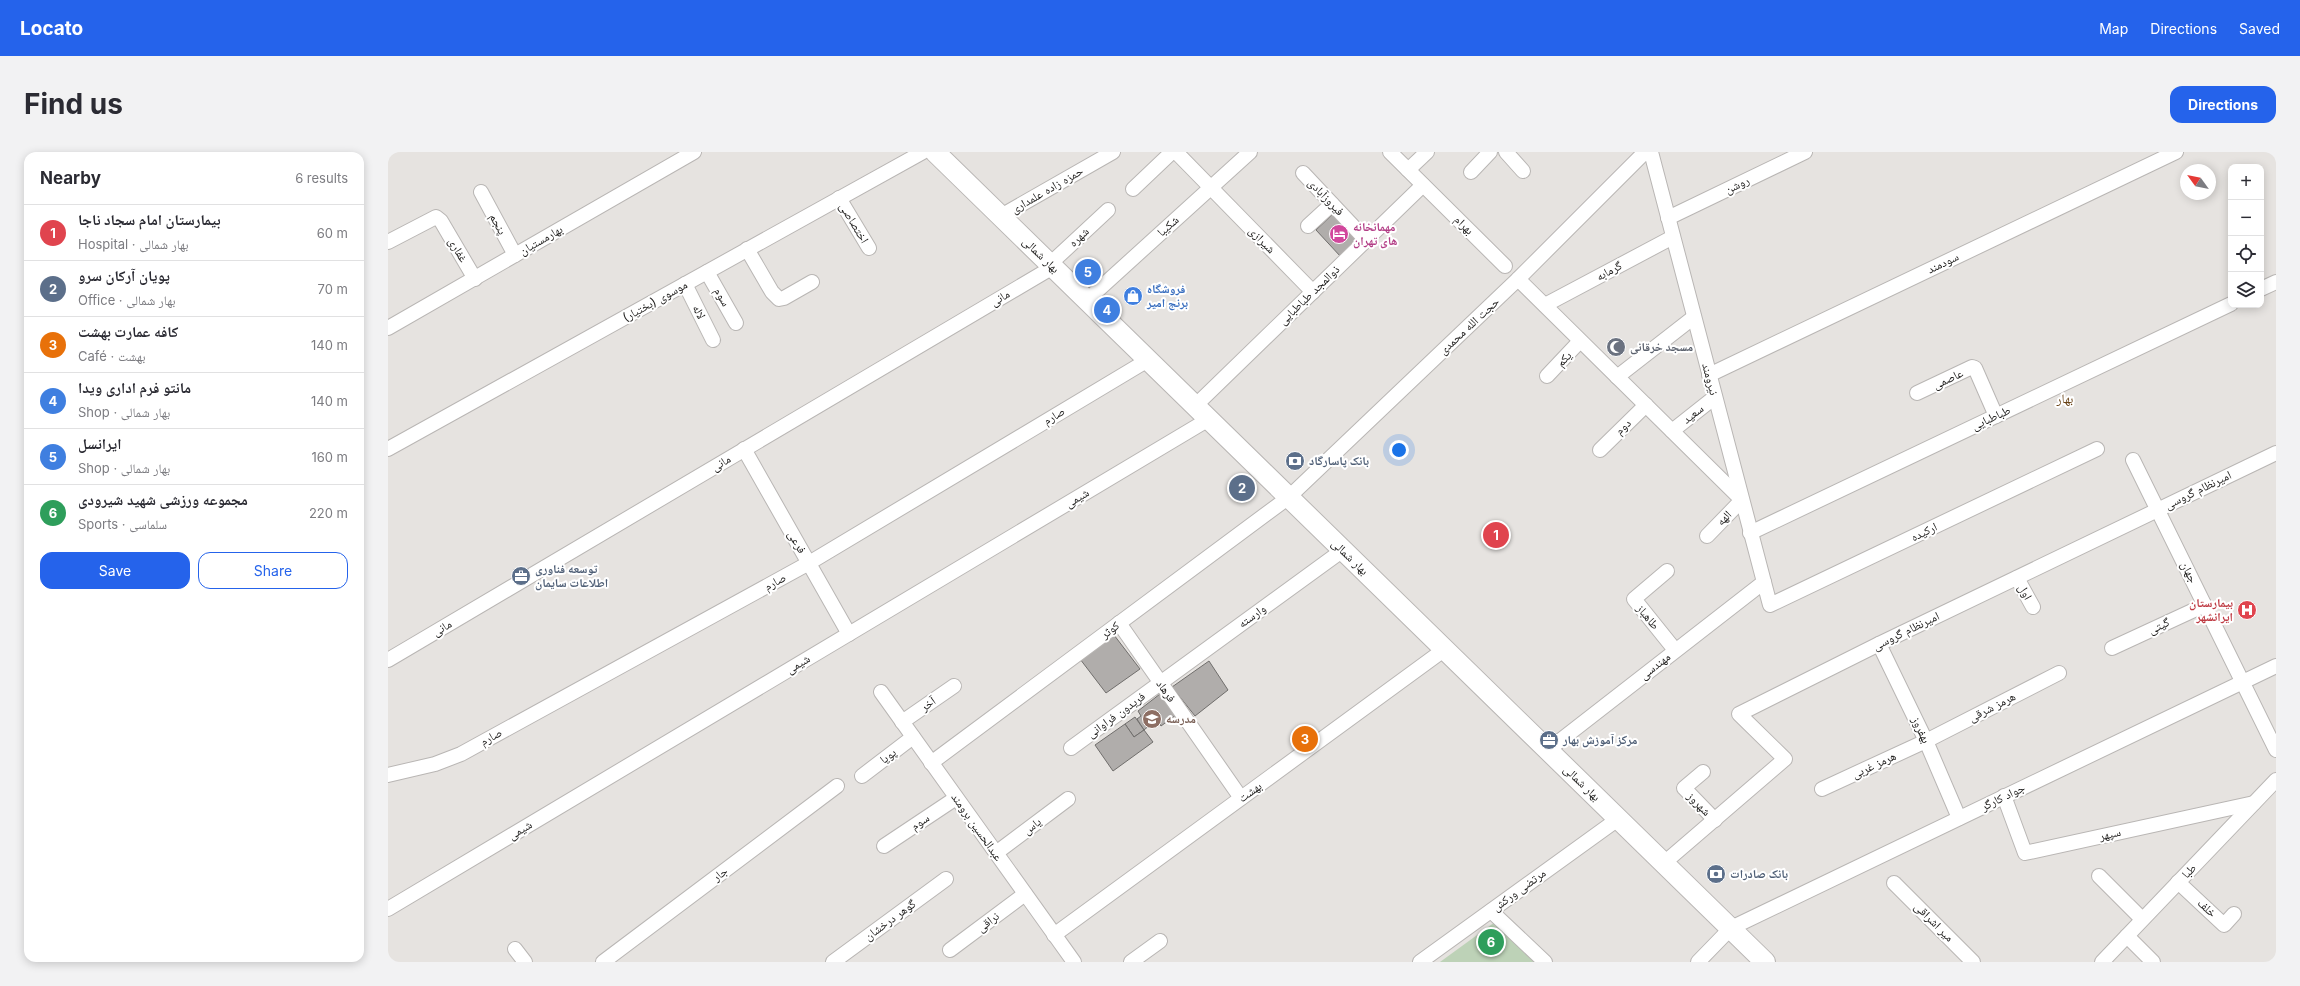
<!DOCTYPE html>
<html lang="en">
<head>
<meta charset="utf-8">
<style>
  :root { --surface:#fff; --page:#f2f2f3; --text:#2b2b33; --muted:#7c7c81; --line:#e1e1e2; --accent:#2563eb }
  body { margin:0; font-family:Inter,"Noto Naskh Arabic",sans-serif; background:var(--page); color:var(--text) }
  .controls { position:absolute; right:12px; top:12px; display:grid; overflow:hidden; border-radius:8px; box-shadow:0 2px 10px #0003 }
  .controls button { width:36px; height:36px; display:grid; place-items:center; padding:0; border:0; border-bottom:1px solid var(--line); background:var(--surface); color:var(--text); font:20px sans-serif }
  .compass { position:absolute; left:1792px; top:12px; width:36px; height:36px; border-radius:50%; background:var(--surface); box-shadow:0 2px 10px #0003; rotate:303deg }
  .you { position:absolute; left:1011px; top:298px; width:14px; height:14px; margin:-10px; border:3px solid #fff; border-radius:50%; background:#1a73e8; box-shadow:0 0 0 6px #1a73e833 }
  .badge { display:grid; place-items:center; width:26px; height:26px; border-radius:50%; background:var(--accent); color:#fff; font-size:13px; font-weight:700 }
  .pin { position:absolute; translate:-50% -50%; border:2px solid #fff; box-shadow:0 1px 4px #0006 }
  .list { margin:0; padding:0; list-style:none }
  h2 { display:flex; justify-content:space-between; align-items:center; height:52px; margin:0; padding:0 16px; font-size:17px }
  h2 small { font-size:13px; font-weight:400; color:var(--muted) }
  .list li { display:grid; grid-template-columns:26px 1fr auto; gap:12px; align-items:center; box-sizing:border-box; height:56px; padding:0 16px; border-top:1px solid var(--line) }
  .list b { display:block; font-size:15px; white-space:nowrap }
  .list p { margin:0; font-size:13px; white-space:nowrap; color:var(--muted) }
  .list em { font-size:13px; font-style:normal; color:var(--muted) }
  .actions { display:flex; gap:8px; padding:12px 16px }
  .actions a { flex:1; padding:9px 0; border:1px solid var(--accent); border-radius:12px; text-align:center; font-size:14px; color:var(--accent) }
  .actions .main { background:var(--accent); color:#fff }
  .icon { flex:none; width:22px; height:22px; fill:none; stroke:currentColor; stroke-width:2; stroke-linecap:round; stroke-linejoin:round }
  .map { position:relative; flex:none; width:1888px; height:810px; overflow:hidden; border-radius:12px }
  header { display:flex; align-items:center; gap:24px; box-sizing:border-box; height:56px; padding:0 20px; background:var(--accent); color:#fff }
  header strong { font-size:19px }
  nav { display:flex; gap:22px; margin-inline-start:auto; font-size:14px }
  .intro { display:flex; align-items:center; justify-content:space-between; box-sizing:border-box; height:96px; padding:0 24px }
  h1 { margin:0; font-size:28px }
  .button { padding:10px 18px; border-radius:12px; background:var(--accent); color:#fff; font-size:14px; font-weight:700 }
  main { display:flex; gap:24px; padding:0 24px }
  aside { flex:1; background:var(--surface); border-radius:12px; box-shadow:0 2px 10px #0003 }
  .map>svg:first-child { display:block }
</style>
</head>
<body>
<header>
<strong>Locato</strong>
<nav><a>Map</a><a>Directions</a><a>Saved</a></nav>
</header>
<div class="intro"><h1>Find us</h1><a class="button">Directions</a></div>
<main>
<aside>
<h2>Nearby<small>6 results</small></h2>
<ul class="list">
<li><span class="badge" style="background:#e0444e">1</span><div><b>بیمارستان امام سجاد ناجا</b><p>Hospital · بهار شمالی</p></div><em>60 m</em></li>
<li><span class="badge" style="background:#5c6f8a">2</span><div><b>پویان آرکان سرو</b><p>Office · بهار شمالی</p></div><em>70 m</em></li>
<li><span class="badge" style="background:#e8710a">3</span><div><b>کافه عمارت بهشت</b><p>Café · بهشت</p></div><em>140 m</em></li>
<li><span class="badge" style="background:#3f7fe0">4</span><div><b>مانتو فرم اداری ویدا</b><p>Shop · بهار شمالی</p></div><em>140 m</em></li>
<li><span class="badge" style="background:#3f7fe0">5</span><div><b>ایرانسل</b><p>Shop · بهار شمالی</p></div><em>160 m</em></li>
<li><span class="badge" style="background:#2e9e5b">6</span><div><b>مجموعه ورزشی شهید شیرودی</b><p>Sports · سلماسی</p></div><em>220 m</em></li>
</ul>
<div class="actions"><a class="main">Save</a><a>Share</a></div>
</aside>
<div class="map">
<svg width="1888" height="810" viewBox="0 0 1888 810">
  <rect width="100%" height="100%" fill="#e6e3e0"/>
  <polygon fill="#bdd2b7" points="1107,770 1149,810 1052,810"/>
  <g fill="#b0adab" stroke="#706e6c">
    <polygon points="948,59 974,86 953,105 928,78"/>
    <polygon points="726,483 752,517 718,541 692,507"/>
    <polygon points="821,509 840,538 807,564 784,535"/>
    <polygon points="772,542 788,563 773,574 771,571 765,575 763,572 756,578 749,567 753,564 750,559"/>
    <polygon points="747,565 756,578 746,585 737,572"/>
    <polygon points="737,572 746,585 756,578 765,590 725,619 707,593"/>
  </g>
  <g fill="none" stroke-linecap="round" stroke-linejoin="round">
    <defs>
      <g id="street">
        <polyline points="788,0 925,140"/>
        <polyline points="1002,0 1117,114"/>
        <polyline points="1118,0 1135,19"/>
        <polyline points="1263,0 1382,453 1709,297"/>
        <polyline points="1020,18 1039,0"/>
        <polyline points="1083,20 1102,0"/>
        <polyline points="915,21 978,88"/>
        <polyline points="745,37 784,0"/>
        <polyline points="93,40 127,103"/>
        <polyline points="451,46 481,96"/>
        <polyline points="613,64 725,0"/>
        <polyline points="1280,66 1417,0"/>
        <polyline points="920,74 944,52"/>
        <polyline points="0,90 48,65 53,69 87,127"/>
        <polyline points="359,97 384,140 391,147 396,146 424,130"/>
        <polyline points="662,112 720,58"/>
        <polyline points="319,120 348,171"/>
        <polyline points="1130,127 1354,348 1319,384"/>
        <polyline points="297,132 325,188"/>
        <polyline points="1873,137 1888,130"/>
        <polyline points="699,148 862,0"/>
        <polyline points="1157,153 1285,85"/>
        <polyline points="0,176 306,0"/>
        <polyline points="1321,223 1788,0"/>
        <polyline points="1159,224 1192,189"/>
        <polyline points="1229,225 1306,165"/>
        <polyline points="1529,241 1584,215 1587,216 1608,264"/>
        <polyline points="807,254 1035,33"/>
        <polyline points="1284,279 1327,245"/>
        <polyline points="0,297 535,0"/>
        <polyline points="356,297 461,482"/>
        <polyline points="1212,298 1258,253"/>
        <polyline points="1745,308 1888,598"/>
        <polyline points="1362,381 1843,152"/>
        <polyline points="1279,419 1246,447 1287,498"/>
        <polyline points="1629,426 1645,455"/>
        <polyline points="731,471 853,646"/>
        <polyline points="1491,492 1538,589 1571,666"/>
        <polyline points="1724,496 1817,453"/>
        <polyline points="0,508 665,115"/>
        <polyline points="493,540 686,810"/>
        <polyline points="514,570 566,534"/>
        <polyline points="683,596 955,398"/>
        <polyline points="1160,598 1376,430"/>
        <polyline points="543,611 901,345 1130,127 1257,0"/>
        <polyline points="1315,620 1296,636 1327,668"/>
        <polyline points="0,623 47,612 73,602 421,411 760,208"/>
        <polyline points="474,624 525,585"/>
        <polyline points="1434,637 1538,589 1671,521"/>
        <polyline points="1616,644 1637,701 1866,651"/>
        <polyline points="496,694 568,646"/>
        <polyline points="608,701 680,647"/>
        <polyline points="1276,711 1397,607 1351,562 1491,492 1888,301"/>
        <polyline points="1711,724 1754,767"/>
        <polyline points="1790,730 1836,773 1846,762"/>
        <polyline points="1506,731 1585,810"/>
        <polyline points="0,757 821,267"/>
        <polyline points="1103,759 1157,810"/>
        <polyline points="666,783 1057,497"/>
        <polyline points="1739,784 1765,810"/>
        <polyline points="127,797 137,810"/>
        <polyline points="562,798 637,742"/>
        <polyline points="215,810 449,634"/>
        <polyline points="445,810 558,727"/>
        <polyline points="743,810 772,789"/>
        <polyline points="1032,810 1230,667"/>
        <polyline points="1310,810 1343,776 1888,514"/>
        <polyline points="1714,810 1888,628"/>
      </g>
      <polyline id="secondary" points="547,0 1377,810"/>
    </defs>
    <use href="#street" stroke="#b9b6b4" stroke-width="16"/>
    <use href="#secondary" stroke="#b9b6b4" stroke-width="22"/>
    <use href="#street" stroke="#fff" stroke-width="14"/>
    <use href="#secondary" stroke="#fff" stroke-width="20"/>
  </g>
  <defs>
    <symbol id="hotel-disc" viewBox="-11 -11 22 22"><circle r="9.5" fill="#d1479c" stroke="#fff"/><path d="M-6-4.5h1.5V1H6V5H4.5V3h-9V5H-6ZM-4 0a1.8 1.8 0 1 1 3.6 0ZM.5 0V-2.5h3Q6-2.5 6 0Z" fill="#fff"/></symbol>
    <symbol id="shop-disc" viewBox="-11 -11 22 22"><circle r="9.5" fill="#3f7fe0" stroke="#fff"/><path d="M-5-2.5h2.3a2.7 3.5 0 0 1 5.4 0H5L5.5 6h-11ZM-1.5-2.5h3a1.5 2.3 0 0 0-3 0Z" fill="#fff"/></symbol>
    <symbol id="mosque-disc" viewBox="-11 -11 22 22"><circle r="9.5" fill="#6b7280" stroke="#fff"/><path d="M3.5-4.9A6 6 0 1 0 3.5 4.9A5 5 0 1 1 3.5-4.9Z" fill="#fff"/></symbol>
    <symbol id="bank-disc" viewBox="-11 -11 22 22"><circle r="9.5" fill="#5c6f8a" stroke="#fff"/><path d="M-6-4H6V4H-6ZM0-2.3a2.3 2.3 0 1 0 0 4.6a2.3 2.3 0 1 0 0-4.6Z" fill="#fff"/></symbol>
    <symbol id="office-disc" viewBox="-11 -11 22 22"><circle r="9.5" fill="#5c6f8a" stroke="#fff"/><path d="M-6-3h4V-5.5h4V-3h4V5H-6ZM-1-4.5V-3h2v-1.5ZM-6 0V1H6V0Z" fill="#fff"/></symbol>
    <symbol id="hospital-disc" viewBox="-11 -11 22 22"><circle r="9.5" fill="#e0444e" stroke="#fff"/><path d="M-5-5h3v3.5h4V-5h3V5h-3V1.5h-4V5h-3Z" fill="#fff"/></symbol>
    <symbol id="school-disc" viewBox="-11 -11 22 22"><circle r="9.5" fill="#8d6e63" stroke="#fff"/><path d="M0-5L7-2L0 1L-7-2ZM-4 1L0 2.5L4 1V4Q0 6-4 4Z" fill="#fff"/></symbol>
  </defs>
  <g fill-rule="evenodd">
    <use href="#hotel-disc" x="940" y="71" width="22" height="22"/>
    <use href="#shop-disc" x="734" y="133" width="22" height="22"/>
    <use href="#mosque-disc" x="1217" y="184" width="22" height="22"/>
    <use href="#bank-disc" x="896" y="298" width="22" height="22"/>
    <use href="#office-disc" x="122" y="413" width="22" height="22"/>
    <use href="#hospital-disc" x="1848" y="447" width="22" height="22"/>
    <use href="#school-disc" x="753" y="556" width="22" height="22"/>
    <use href="#office-disc" x="1150" y="577" width="22" height="22"/>
    <use href="#bank-disc" x="1317" y="711" width="22" height="22"/>
  </g>
  <g text-anchor="middle" stroke-width="4" stroke-linejoin="round" paint-order="stroke">
    <g font-size="12" fill="#232221" stroke="#fff">
      <text transform="translate(1349 33) rotate(-26)" y="4">روشن</text>
      <text transform="translate(659 38) rotate(-30)" y="4">حمزه زاده علمداری</text>
      <text transform="translate(938 45) rotate(46)" y="4">فیروزآبادی</text>
      <text transform="translate(466 71) rotate(59)" y="4">اختصاصی</text>
      <text transform="translate(110 72) rotate(61)" y="4">پنجم</text>
      <text transform="translate(1076 73) rotate(45)" y="4">بهرام</text>
      <text transform="translate(780 74) rotate(-42)" y="4">شکیبا</text>
      <text transform="translate(691 85) rotate(-43)" y="4">شهره</text>
      <text transform="translate(153 88) rotate(-30)" y="4">بهارمستیان</text>
      <text transform="translate(874 88) rotate(46)" y="4">شیرازی</text>
      <text transform="translate(70 98) rotate(60)" y="4">غفاری</text>
      <text transform="translate(653 103) rotate(44)" y="4">بهار شمالی</text>
      <text transform="translate(1555 111) rotate(-26)" y="4">سودمند</text>
      <text transform="translate(1221 119) rotate(-28)" y="4">گرمابه</text>
      <text transform="translate(921 143) rotate(-44)" y="4">ذوالمجد طباطبایی</text>
      <text transform="translate(334 145) rotate(60)" y="4">سوم</text>
      <text transform="translate(612 146) rotate(-31)" y="4">مانی</text>
      <text transform="translate(267 149) rotate(-29)" y="4">موسوی (بختیار)</text>
      <text transform="translate(311 160) rotate(63)" y="4">لاله</text>
      <text transform="translate(1081 174) rotate(-43)" y="4">حجت الله محمدی</text>
      <text transform="translate(1176 207) rotate(-47)" y="4">یکم</text>
      <text transform="translate(1322 227) rotate(75)" y="4">نیرومند</text>
      <text transform="translate(1560 227) rotate(-25)" y="4">عاصمی</text>
      <text transform="translate(1305 262) rotate(-38)" y="4">سعید</text>
      <text transform="translate(666 264) rotate(-31)" y="4">صارم</text>
      <text transform="translate(1603 266) rotate(-25)" y="4">طباطبایی</text>
      <text transform="translate(1235 275) rotate(-44)" y="4">دوم</text>
      <text transform="translate(333 311) rotate(-31)" y="4">مانی</text>
      <text transform="translate(1810 338) rotate(-26)" y="4">امیرنظام گروسی</text>
      <text transform="translate(689 346) rotate(-31)" y="4">شیمی</text>
      <text transform="translate(1336 366) rotate(-45)" y="4">الهه</text>
      <text transform="translate(1536 380) rotate(-26)" y="4">ارکیده</text>
      <text transform="translate(409 390) rotate(60)" y="4">فرعی</text>
      <text transform="translate(962 405) rotate(44)" y="4">بهار شمالی</text>
      <text transform="translate(1801 420) rotate(63)" y="4">جهان</text>
      <text transform="translate(387 430) rotate(-29)" y="4">صارم</text>
      <text transform="translate(1637 440) rotate(61)" y="4">اول</text>
      <text transform="translate(864 464) rotate(-36)" y="4">وارسته</text>
      <text transform="translate(1260 465) rotate(51)" y="4">طاهباز</text>
      <text transform="translate(1771 474) rotate(-25)" y="4">گیتی</text>
      <text transform="translate(54 476) rotate(-31)" y="4">مانی</text>
      <text transform="translate(722 478) rotate(-37)" y="4">کوثر</text>
      <text transform="translate(1518 479) rotate(-26)" y="4">امیرنظام گروسی</text>
      <text transform="translate(410 512) rotate(-31)" y="4">شیمی</text>
      <text transform="translate(1267 514) rotate(-38)" y="4">مهندسی</text>
      <text transform="translate(778 539) rotate(55)" y="4">فرهاد</text>
      <text transform="translate(540 552) rotate(-35)" y="4">آخر</text>
      <text transform="translate(1604 555) rotate(-27)" y="4">هرمز شرقی</text>
      <text transform="translate(728 563) rotate(-36)" y="4">فریدون فراوانی</text>
      <text transform="translate(1533 578) rotate(65)" y="4">بهفروز</text>
      <text transform="translate(103 585) rotate(-29)" y="4">صارم</text>
      <text transform="translate(500 604) rotate(-37)" y="4">پویا</text>
      <text transform="translate(1486 613) rotate(-25)" y="4">هرمز غربی</text>
      <text transform="translate(1194 631) rotate(44)" y="4">بهار شمالی</text>
      <text transform="translate(862 640) rotate(-36)" y="4">بهشت</text>
      <text transform="translate(1615 645) rotate(-26)" y="4">جواد کارگر</text>
      <text transform="translate(1311 652) rotate(46)" y="4">شهروز</text>
      <text transform="translate(532 670) rotate(-34)" y="4">سوم</text>
      <text transform="translate(644 674) rotate(-37)" y="4">یاس</text>
      <text transform="translate(589 675) rotate(55)" y="4">عبدالحسین برومند</text>
      <text transform="translate(132 678) rotate(-31)" y="4">شیمی</text>
      <text transform="translate(1722 682) rotate(-12)" y="4">سپهر</text>
      <text transform="translate(1801 719) rotate(-46)" y="4">طبا</text>
      <text transform="translate(332 722) rotate(-37)" y="4">جار</text>
      <text transform="translate(1131 738) rotate(-36)" y="4">مرتضی ورکش</text>
      <text transform="translate(1819 756) rotate(43)" y="4">خلف</text>
      <text transform="translate(502 768) rotate(-36)" y="4">گوهر درخشان</text>
      <text transform="translate(600 770) rotate(-37)" y="4">نراقی</text>
      <text transform="translate(1546 770) rotate(45)" y="4">میر اشراقی</text>
    </g>
    <g font-size="12" font-weight="bold" fill="#b23c85" stroke="#fff" text-anchor="start">
      <text x="965" y="79">مهمانخانه<tspan x="965" dy="14">های تهران</tspan></text>
    </g>
    <g font-size="12" font-weight="bold" fill="#366cbe" stroke="#fff" text-anchor="start">
      <text x="759" y="141">فروشگاه<tspan x="759" dy="14">برنج امیر</tspan></text>
    </g>
    <g font-size="12" font-weight="bold" fill="#5b616d" stroke="#fff" text-anchor="start">
      <text x="1242" y="199">مسجد خرقانی</text>
    </g>
    <g font-size="12" font-weight="bold" fill="#4e5e75" stroke="#fff" text-anchor="start">
      <text x="921" y="313">بانک پاسارگاد</text>
      <text x="147" y="421">توسعه فناوری<tspan x="147" dy="14">اطلاعات سایمان</tspan></text>
      <text x="1175" y="592">مرکز آموزش بهار</text>
      <text x="1342" y="726">بانک صادرات</text>
    </g>
    <g font-size="12" font-weight="bold" fill="#be3a42" stroke="#fff" text-anchor="end">
      <text x="1845" y="455">بیمارستان<tspan x="1845" dy="14">ایرانشهر</tspan></text>
    </g>
    <g font-size="12" font-weight="bold" fill="#785e54" stroke="#fff" text-anchor="start">
      <text x="778" y="571">مدرسه</text>
    </g>
    <g font-size="13" fill="#684114" stroke="#fff">
      <text x="1677" y="251">بهار</text>
    </g>
  </g>
</svg>
<div class="controls">
<button>+</button>
<button>−</button>
<button><svg class="icon" aria-label="locate" viewBox="0 0 24 24"><circle cx="12" cy="12" r="6"/><path d="M12 2v4M12 18v4M2 12h4M18 12h4"/></svg></button>
<button><svg class="icon" aria-label="layers" viewBox="0 0 24 24"><path d="M12 4l9 5-9 5-9-5zM3 14l9 5 9-5"/></svg></button>
</div>
<svg class="compass" viewBox="-18 -18 36 36"><path d="M0-13l5 13h-10z" fill="#e53935"/><path d="M0 13l5-13h-10z" fill="#7c7c81"/></svg>
<div class="you"></div>
<div class="pin badge" style="left:1108px;top:383px;background:#e0444e">1</div>
<div class="pin badge" style="left:854px;top:336px;background:#5c6f8a">2</div>
<div class="pin badge" style="left:917px;top:587px;background:#e8710a">3</div>
<div class="pin badge" style="left:719px;top:158px;background:#3f7fe0">4</div>
<div class="pin badge" style="left:700px;top:120px;background:#3f7fe0">5</div>
<div class="pin badge" style="left:1103px;top:790px;background:#2e9e5b">6</div>
</div>
</main>
</body>
</html>
